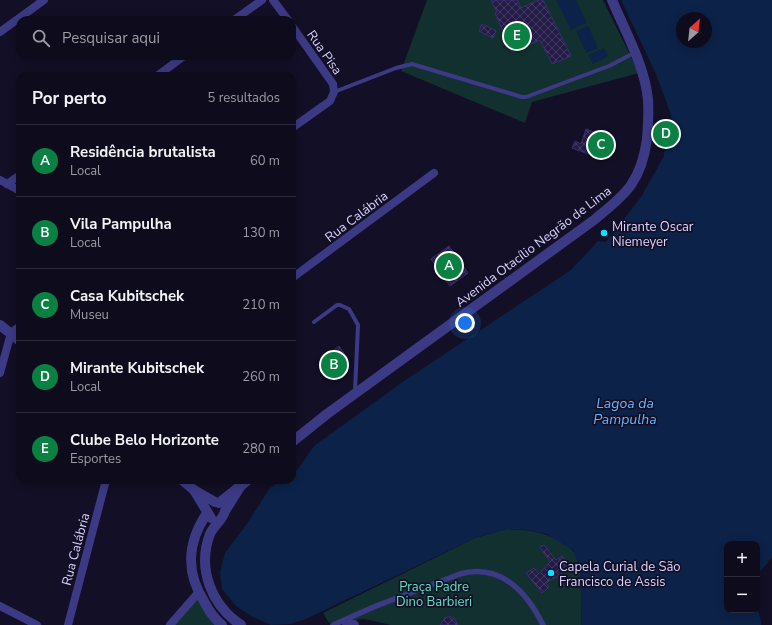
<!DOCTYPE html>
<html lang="pt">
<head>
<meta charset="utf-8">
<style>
  :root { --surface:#0e0b1c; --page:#1c1929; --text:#f1f3f6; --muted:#9b9ba3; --line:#2e2b3b; --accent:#0b8043 }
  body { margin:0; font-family:"Nunito Sans",sans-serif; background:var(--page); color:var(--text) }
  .controls { position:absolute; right:12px; bottom:12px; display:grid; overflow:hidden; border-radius:8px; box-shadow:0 2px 10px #0003 }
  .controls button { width:36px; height:36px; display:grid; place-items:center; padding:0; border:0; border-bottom:1px solid var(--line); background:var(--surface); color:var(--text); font:20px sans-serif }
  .compass { position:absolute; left:676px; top:12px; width:36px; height:36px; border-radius:50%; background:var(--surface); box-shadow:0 2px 10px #0003; rotate:27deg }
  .you { position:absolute; left:465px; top:323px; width:14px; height:14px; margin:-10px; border:3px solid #fff; border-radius:50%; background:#1a73e8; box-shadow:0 0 0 6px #1a73e833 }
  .badge { display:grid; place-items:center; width:26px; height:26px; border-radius:50%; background:var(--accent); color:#fff; font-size:13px; font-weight:700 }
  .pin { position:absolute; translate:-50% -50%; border:2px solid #fff; box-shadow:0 1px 4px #0006 }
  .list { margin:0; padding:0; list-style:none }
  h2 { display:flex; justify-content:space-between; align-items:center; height:52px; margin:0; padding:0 16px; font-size:17px }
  h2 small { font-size:13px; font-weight:400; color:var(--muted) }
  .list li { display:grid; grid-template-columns:26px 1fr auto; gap:12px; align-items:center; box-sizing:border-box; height:72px; padding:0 16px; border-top:1px solid var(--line) }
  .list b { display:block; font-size:15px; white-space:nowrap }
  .list p { margin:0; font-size:13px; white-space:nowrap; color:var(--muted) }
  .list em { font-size:13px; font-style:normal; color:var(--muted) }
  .icon { flex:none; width:22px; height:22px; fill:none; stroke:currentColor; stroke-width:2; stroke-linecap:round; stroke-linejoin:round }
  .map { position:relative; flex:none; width:772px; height:625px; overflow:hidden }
  .search { position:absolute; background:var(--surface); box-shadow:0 2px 10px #0003; left:16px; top:16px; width:280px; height:44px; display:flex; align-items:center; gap:10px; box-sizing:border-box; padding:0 14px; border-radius:12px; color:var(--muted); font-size:15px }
  .panel { position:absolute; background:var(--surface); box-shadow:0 2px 10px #0003; left:16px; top:72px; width:280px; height:412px; border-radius:12px }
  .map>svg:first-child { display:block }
</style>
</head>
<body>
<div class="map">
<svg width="772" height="625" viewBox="0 0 772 625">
  <defs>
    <pattern id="building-cross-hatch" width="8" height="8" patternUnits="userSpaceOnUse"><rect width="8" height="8" fill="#241b47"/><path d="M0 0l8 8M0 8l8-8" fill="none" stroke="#433b63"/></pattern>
  </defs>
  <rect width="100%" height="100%" fill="#130f26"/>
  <g fill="#12302f">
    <polygon points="427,0 603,0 639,73 532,102 525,123 401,71"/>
    <path d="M507 529C529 530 543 531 562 543 565 545 570 547 572 550 584 562 582 609 581 625H544L523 593 491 574 522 594 542 625H391L364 619 329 623 323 613 475 538Z"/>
    <polygon points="198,590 226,625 169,625"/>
  </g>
  <g fill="#0c2248" fill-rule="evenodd">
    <polygon points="556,0 576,0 587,23 571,30"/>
    <path d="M621 0H772V558L757 575V544H727V610H757V608L761 621V625H581L582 610 580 573 579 564 573 550 546 534 528 530 507 529 475 538 308 618 291 624 271 625 253 617 236 606 222 589 220 572 225 553 246 525 270 488 282 480H292V473L297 470 314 446 404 381 571 270 598 241 606 242 641 197 664 156V152L670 142 672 126 671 115 656 74ZM682 18H706V42H682Z"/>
    <polygon points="588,26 598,48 586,53 576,31"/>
    <polygon points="604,48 608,56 593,64 588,55"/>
  </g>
  <g fill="url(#building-cross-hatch)" stroke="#3b2d73">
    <polygon points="491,0 517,0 521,8 538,0 543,0 571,56 552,64 540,40 512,52 495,13 497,12"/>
    <polygon points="482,24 496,31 493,38 479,31"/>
    <polygon points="586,129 609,138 602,159 572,148 575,141 581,144"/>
    <polygon points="449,246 468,273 450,286 431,259"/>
    <polygon points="339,346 348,359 332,371 323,358"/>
    <polygon points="544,545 556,560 562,556 568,564 562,568 564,572 546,583 549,587 542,593 526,573 534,568 539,574 550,562 540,547"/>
    <polygon points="450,616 455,619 458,625 440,625 445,618"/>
  </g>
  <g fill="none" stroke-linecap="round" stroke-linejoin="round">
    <g stroke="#3d3a85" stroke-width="4">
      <polyline points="334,92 396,68 412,64 522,97 526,97 609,66 634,53"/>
      <polyline points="314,322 337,305 340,305 349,309 358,325 355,391"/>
    </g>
    <path stroke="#3d3a85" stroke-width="5.5" d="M333 625 376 606 460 574C500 563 527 592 543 625"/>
    <g stroke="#3d3a85" stroke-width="8">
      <polyline points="273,0 288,20"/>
      <polyline points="234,20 262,0"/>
      <polyline points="292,26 333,84 334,92 330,101 292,128"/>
      <polyline points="0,32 44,0"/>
      <polyline points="157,76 184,56"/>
      <polyline points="0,180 20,191"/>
      <polyline points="7,184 20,175"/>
      <polyline points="292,278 434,173"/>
      <polyline points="0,373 11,333 20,326"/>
      <polyline points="0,606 37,625"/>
      <polyline points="68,625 106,480"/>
      <polyline points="170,625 198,593"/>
    </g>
    <g stroke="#3d3a85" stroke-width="10">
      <polyline points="0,325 20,341"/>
      <path d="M292 442 327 414 594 220C607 209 622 198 631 185 640 172 645 154 647 139 648 126 649 113 648 100 645 66 625 31 612 0"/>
      <polyline points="182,480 194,490 215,502"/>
      <path d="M240 487 225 511C223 520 213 526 210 534 197 568 211 605 241 625"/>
      <polyline points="194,490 211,518"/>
      <polyline points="219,503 248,480"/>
      <path d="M207 513C187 543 185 572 205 603 209 611 215 619 222 625"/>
      <polyline points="347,625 354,625"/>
    </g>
  </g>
  <g fill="#00e5ff" stroke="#130f26" stroke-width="1.5">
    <circle cx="604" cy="233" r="4"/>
    <circle cx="551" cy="573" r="4"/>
  </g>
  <g text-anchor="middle" stroke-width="3.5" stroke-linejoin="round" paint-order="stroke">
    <g font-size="13" fill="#d9d4ff" stroke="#130f26">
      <text transform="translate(325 52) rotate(55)" y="5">Rua Pisa</text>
      <text transform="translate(356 216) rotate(-37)" y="5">Rua Calábria</text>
      <text transform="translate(533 246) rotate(-37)" y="5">Avenida Otacílio Negrão de Lima</text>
      <text transform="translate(75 549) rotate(-75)" y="5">Rua Calábria</text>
    </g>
    <g font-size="13" fill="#d9d4ff" stroke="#130f26" text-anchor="start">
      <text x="612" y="231">Mirante Oscar<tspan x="612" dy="15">Niemeyer</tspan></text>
      <text x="559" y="571">Capela Curial de São<tspan x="559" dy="15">Francisco de Assis</tspan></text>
    </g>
    <g font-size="13" fill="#5fe0c0" stroke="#130f26">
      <text x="434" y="591">Praça Padre<tspan x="434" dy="15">Dino Barbieri</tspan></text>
    </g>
    <g font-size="14" font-style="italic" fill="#62b6ff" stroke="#130f26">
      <text x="625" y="408">Lagoa da<tspan x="625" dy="16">Pampulha</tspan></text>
    </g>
  </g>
</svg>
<div class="controls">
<button>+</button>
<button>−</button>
</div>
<svg class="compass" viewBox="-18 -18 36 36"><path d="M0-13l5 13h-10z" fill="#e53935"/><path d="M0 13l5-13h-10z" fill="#9b9ba3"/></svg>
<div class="you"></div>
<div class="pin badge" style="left:449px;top:266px">A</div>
<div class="pin badge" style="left:334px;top:365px">B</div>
<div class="pin badge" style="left:601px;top:145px">C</div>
<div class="pin badge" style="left:666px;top:134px">D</div>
<div class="pin badge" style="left:517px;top:36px">E</div>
<div class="search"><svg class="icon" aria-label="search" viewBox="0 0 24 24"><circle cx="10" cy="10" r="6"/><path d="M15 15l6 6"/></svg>Pesquisar aqui</div>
<section class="panel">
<h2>Por perto<small>5 resultados</small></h2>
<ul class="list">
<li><span class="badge">A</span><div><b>Residência brutalista</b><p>Local</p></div><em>60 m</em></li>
<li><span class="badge">B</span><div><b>Vila Pampulha</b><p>Local</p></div><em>130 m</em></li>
<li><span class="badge">C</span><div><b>Casa Kubitschek</b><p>Museu</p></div><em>210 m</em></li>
<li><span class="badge">D</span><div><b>Mirante Kubitschek</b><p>Local</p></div><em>260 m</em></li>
<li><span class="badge">E</span><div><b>Clube Belo Horizonte</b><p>Esportes</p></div><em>280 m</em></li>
</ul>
</section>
</div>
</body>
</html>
